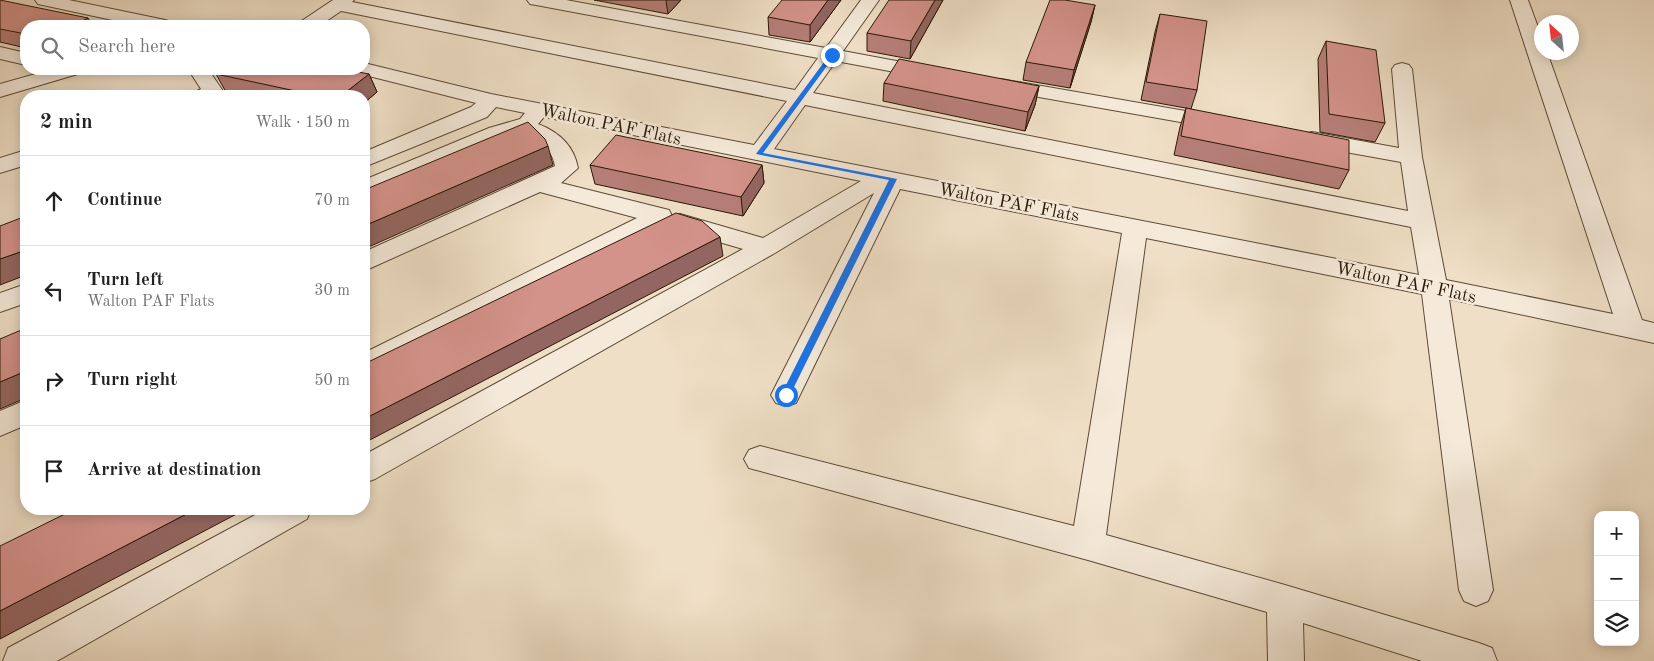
<!DOCTYPE html>
<html lang="en">
<head>
<meta charset="utf-8">
<style>
  :root { --surface:#fff; --page:#f6f6f6; --text:#222; --muted:#767676; --line:#e0e0e0 }
  body { margin:0; font-family:"Old Standard TT",serif; background:var(--page); color:var(--text) }
  .controls { position:absolute; right:15px; bottom:15px; display:grid; overflow:hidden; border-radius:10px; box-shadow:0 2px 12px #0003 }
  .controls button { width:45px; height:45px; display:grid; place-items:center; padding:0; border:0; border-bottom:1px solid var(--line); background:var(--surface); color:var(--text); font:25px sans-serif }
  .compass { position:absolute; left:1534px; top:15px; width:45px; height:45px; border-radius:50%; background:var(--surface); box-shadow:0 2px 12px #0003; rotate:333deg }
  .stop { position:absolute; width:15px; height:15px; margin:-11px; border:4px solid #1a73e8; border-radius:50%; background:#fff }
  .stop.end { background:#1a73e8; border-color:#fff; box-shadow:0 1px 5px #0008 }
  .list { margin:0; padding:0; list-style:none }
  h2 { display:flex; justify-content:space-between; align-items:center; height:65px; margin:0; padding:0 20px; font-size:21px }
  h2 small { font-size:16px; font-weight:400; color:var(--muted) }
  .list li { display:grid; grid-template-columns:32px 1fr auto; gap:15px; align-items:center; box-sizing:border-box; height:90px; padding:0 20px; border-top:1px solid var(--line) }
  .list b { display:block; font-size:19px; white-space:nowrap }
  .list p { margin:0; font-size:16px; white-space:nowrap; color:var(--muted) }
  .list em { font-size:16px; font-style:normal; color:var(--muted) }
  .icon { flex:none; width:28px; height:28px; fill:none; stroke:currentColor; stroke-width:2; stroke-linecap:round; stroke-linejoin:round }
  .map { position:relative; flex:none; width:1654px; height:661px; overflow:hidden }
  .search { position:absolute; background:var(--surface); box-shadow:0 2px 12px #0003; left:20px; top:20px; width:350px; height:55px; display:flex; align-items:center; gap:12px; box-sizing:border-box; padding:0 18px; border-radius:20px; color:var(--muted); font-size:19px }
  .panel { position:absolute; background:var(--surface); box-shadow:0 2px 12px #0003; left:20px; top:90px; width:350px; height:425px; border-radius:20px }
  .map>svg:first-child { display:block }
</style>
</head>
<body>
<div class="map">
<svg width="1654" height="661" viewBox="0 0 1654 661">
  <rect width="100%" height="100%" fill="#efdfc6"/>
  <filter id="stains"><feTurbulence type="fractalNoise" baseFrequency=".004" numOctaves="4"/><feColorMatrix values="0 0 0 0 .2 0 0 0 0 .09 0 0 0 0 .02 0 0 0 .5 -.17"/></filter>
  <radialGradient id="worn" r=".72"><stop offset=".6" stop-color="#630" stop-opacity="0"/><stop offset="1" stop-color="#630" stop-opacity=".3"/></radialGradient>
  <g fill="none" stroke-linecap="round" stroke-linejoin="round">
    <defs>
      <g id="minor">
        <polygon points="35,0 69,0 165,20 172,22 174,26 140,26 38,4"/>
        <path d="M333 0H354L352 2 795 90 818 58 536 5 530 4 527 0H566L826 48 861 0H879L843 51 939 69 942 73 939 77 932 79 836 61 813 93 1408 211 1401 162 1312 146 1304 144 1301 139 1304 134 1312 132 1399 148 1392 69 1395 65 1402 63 1409 65 1412 69 1422 157 1446 280 1613 314 1510 0H1528L1542 38V52H1547L1642 320 1654 323V343L1449 299 1493 590 1488 601 1476 606 1464 601 1459 590 1422 294 1146 238 1106 535 1285 585 1479 643 1492 648 1497 661H1422L1303 623 1304 661H1268L1267 612 1088 560 749 468 744 459 749 450 760 446 1074 526 1122 233 900 189 796 403 786 406 776 403 771 395 874 193 775 253 375 479 364 483V455L743 249 671 228 668 222 374 374 364 377V353L637 218 540 192 364 271V252L555 166C552 147 536 137 519 132L364 195V180L489 128 520 119 525 113 496 107 487 117 364 167V152L471 107 476 103 357 73 354 69H364V63L491 94 754 145 787 101 341 11 319 26H298L300 22ZM805 105 1411 227 1419 275 774 149ZM544 117 861 181 763 238 680 214 672 216 669 210 561 183 578 168C574 146 559 132 538 124Z"/>
        <polygon points="0,47 26,53 26,65 0,59"/>
        <polygon points="53,69 84,69 81,73 0,97 0,84"/>
        <polygon points="188,69 208,69 223,91 220,95 192,96 195,92 201,89"/>
        <polygon points="1001,79 1220,117 1228,118 1231,123 1228,128 1220,129 994,89 991,85 994,81"/>
        <polygon points="26,150 26,165 0,173 0,158"/>
        <polygon points="26,284 26,303 0,312 0,293"/>
        <polygon points="26,400 26,425 0,436 0,411"/>
        <polygon points="266,509 311,509 307,519 57,661 3,661 8,648"/>
      </g>
    </defs>
    <use href="#minor" stroke="#5d4a36" stroke-width="2"/>
    <use href="#minor" fill="#f5eada" fill-rule="evenodd"/>
  </g>
  <g fill="#b57e77" stroke="#2c1806">
    <polygon points="0,0 26,26 26,48 0,42"/>
    <polygon points="594,0 681,0 668,14"/>
    <polygon points="841,0 810,42 769,35 768,17"/>
    <polygon points="943,0 910,59 867,51 867,33"/>
    <polygon points="1095,5 1091,22 1070,88 1023,80 1026,62"/>
    <polygon points="1160,14 1197,90 1191,109 1141,100 1155,32"/>
    <polygon points="1326,41 1385,123 1375,142 1320,132 1318,59"/>
    <polygon points="216,74 369,74 377,92 364,103 364,96 244,96 226,92"/>
    <polygon points="884,83 1039,86 1035,105 1025,131 883,101"/>
    <polygon points="1186,108 1349,170 1339,189 1174,155 1180,127"/>
    <polygon points="590,165 762,165 764,183 743,216 595,184"/>
  </g>
  <g fill="#946661" stroke="#2c1806">
    <polygon points="667,0 681,0 668,14 666,1"/>
    <polygon points="828,0 841,0 810,42 810,25"/>
    <polygon points="935,0 943,0 910,59 911,41"/>
    <polygon points="1095,5 1091,22 1070,88 1074,70"/>
    <polygon points="88,18 93,26 72,26"/>
    <polygon points="369,74 377,92 364,103 364,96 341,96"/>
    <polygon points="1039,86 1035,105 1025,131 1028,112"/>
    <polygon points="548,146 553,165 364,249 364,226"/>
    <polygon points="762,165 764,183 743,216 741,197"/>
    <polygon points="720,237 723,256 364,443 364,419"/>
    <polygon points="26,250 26,275 0,285 0,259"/>
    <polygon points="26,371 26,398 0,409 0,382"/>
    <polygon points="196,509 246,509 0,639 0,611"/>
  </g>
  <g fill="#d3928a" stroke="#2c1806">
    <polygon points="0,0 88,18 72,26 26,26 26,34 0,29"/>
    <polygon points="782,0 828,0 810,25 768,17"/>
    <polygon points="889,0 935,0 911,41 867,33"/>
    <polygon points="1050,0 1065,0 1095,5 1074,70 1026,62"/>
    <polygon points="1160,14 1207,21 1197,90 1146,82"/>
    <polygon points="1326,41 1376,50 1385,123 1329,114"/>
    <polygon points="899,59 1039,86 1028,112 884,83"/>
    <polygon points="225,69 342,69 369,74 341,96 319,96 216,74"/>
    <polygon points="1186,108 1349,140 1349,170 1181,136"/>
    <polygon points="528,122 545,139 548,146 364,226 364,190"/>
    <polygon points="616,135 762,165 741,197 590,165"/>
    <polygon points="676,213 702,221 720,237 364,419 364,364"/>
    <polygon points="26,216 26,250 0,259 0,226"/>
    <polygon points="26,328 26,371 0,382 0,339"/>
    <polygon points="75,509 196,509 0,611 0,546"/>
  </g>
  <polygon fill="#1a73e8" points="830,54 835,55 763,153 897,179 790,395 786,399 781,395 889,180 756,154"/>
  <g text-anchor="middle" stroke-width="5" stroke-linejoin="round" paint-order="stroke">
    <g font-size="18" fill="#2c1806" stroke="#f5eada">
      <text transform="translate(611 124) rotate(12)" y="6">Walton PAF Flats</text>
      <text transform="translate(1009 202) rotate(11)" y="6">Walton PAF Flats</text>
      <text transform="translate(1406 282) rotate(12)" y="6">Walton PAF Flats</text>
    </g>
  </g>
  <rect width="100%" height="100%" filter="url(#stains)"/>
  <rect width="100%" height="100%" fill="url(#worn)"/>
</svg>
<div class="controls">
<button>+</button>
<button>−</button>
<button><svg class="icon" aria-label="layers" viewBox="0 0 24 24"><path d="M12 4l9 5-9 5-9-5zM3 14l9 5 9-5"/></svg></button>
</div>
<svg class="compass" viewBox="-18 -18 36 36"><path d="M0-13l5 13h-10z" fill="#e53935"/><path d="M0 13l5-13h-10z" fill="#767676"/></svg>
<div class="stop" style="left:786px;top:395px"></div>
<div class="stop end" style="left:832px;top:55px"></div>
<div class="search"><svg class="icon" aria-label="search" viewBox="0 0 24 24"><circle cx="10" cy="10" r="6"/><path d="M15 15l6 6"/></svg>Search here</div>
<section class="panel">
<h2>2 min<small>Walk · 150 m</small></h2>
<ul class="list">
<li><svg class="icon" aria-label="ahead" viewBox="0 0 24 24"><path d="M12 20V5M6 11l6-6 6 6"/></svg><div><b>Continue</b></div><em>70 m</em></li>
<li><svg class="icon" aria-label="left" viewBox="0 0 24 24"><path d="M17 20v-9H6M10 6l-5 5 5 5"/></svg><div><b>Turn left</b><p>Walton PAF Flats</p></div><em>30 m</em></li>
<li><svg class="icon" aria-label="right" viewBox="0 0 24 24"><path d="M7 20v-9h11M14 6l5 5-5 5"/></svg><div><b>Turn right</b></div><em>50 m</em></li>
<li><svg class="icon" aria-label="arrive" viewBox="0 0 24 24"><path d="M6 21V4h12l-3 4 3 4H6"/></svg><div><b>Arrive at destination</b></div></li>
</ul>
</section>
</div>
</body>
</html>
